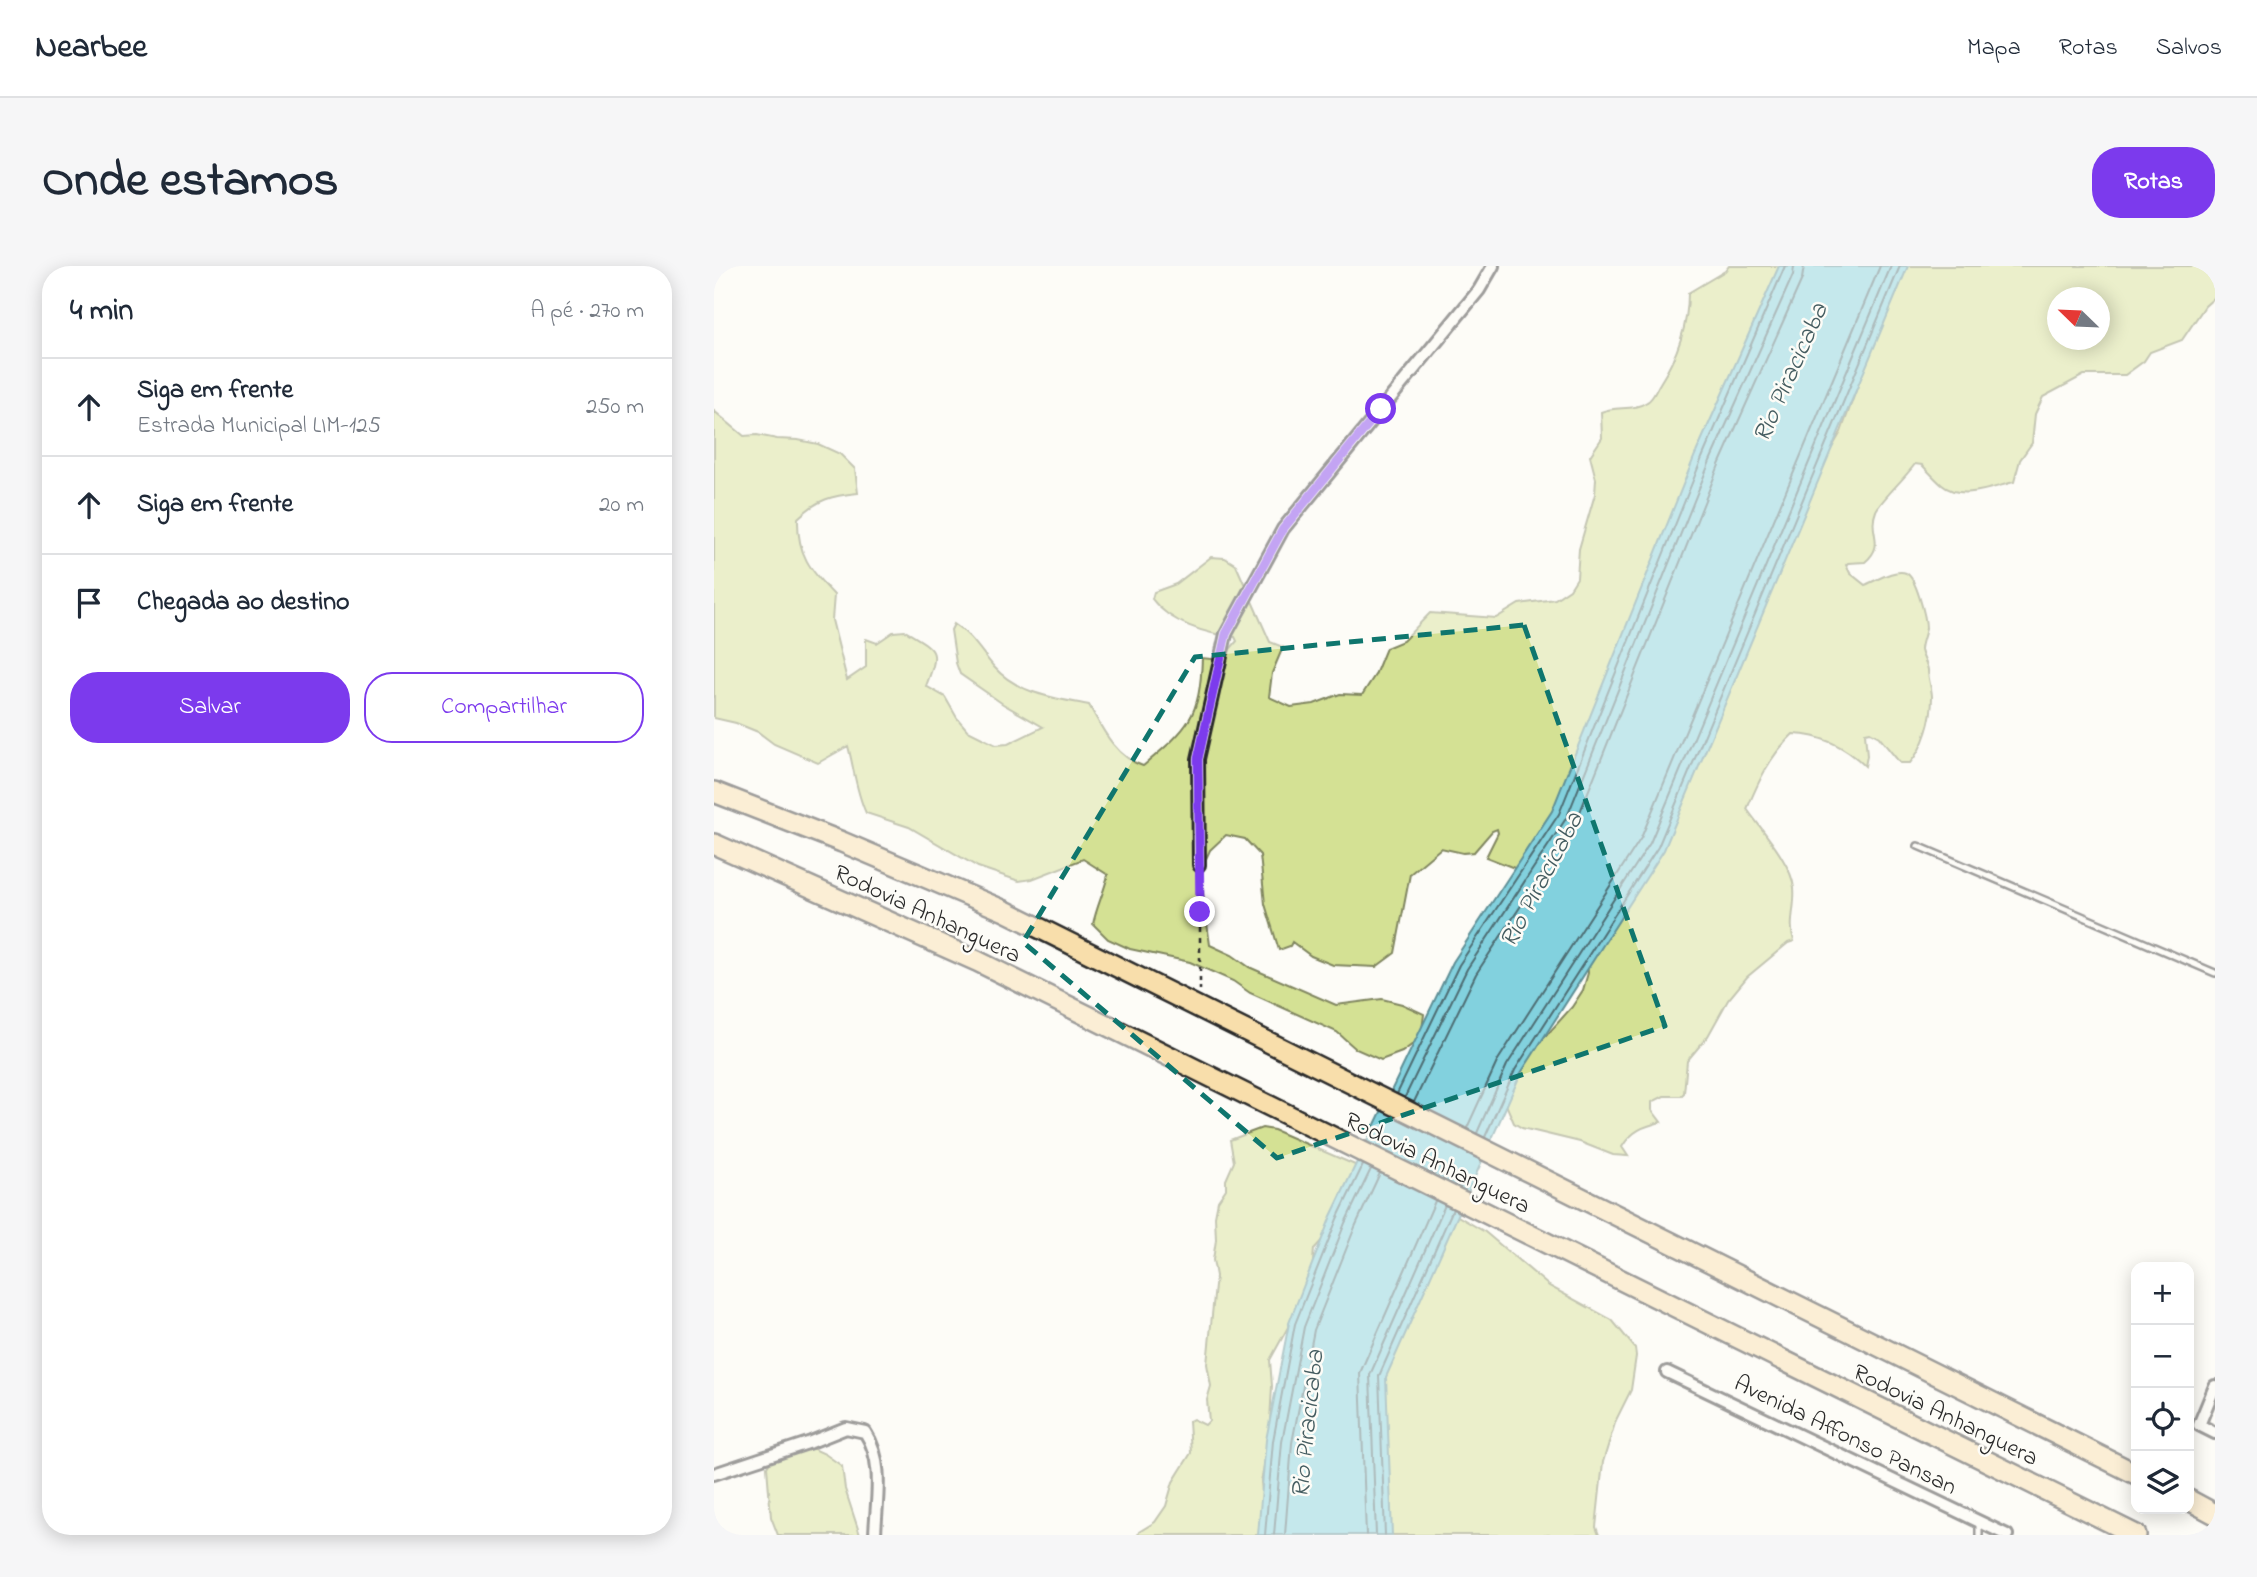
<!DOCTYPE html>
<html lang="pt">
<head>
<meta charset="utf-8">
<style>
  :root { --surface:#fff; --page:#f6f6f7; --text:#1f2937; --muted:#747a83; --line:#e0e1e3; --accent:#7c3aed }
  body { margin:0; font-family:"Indie Flower",sans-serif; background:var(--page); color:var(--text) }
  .controls { position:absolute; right:21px; bottom:21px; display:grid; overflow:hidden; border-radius:14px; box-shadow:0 4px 18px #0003 }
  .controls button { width:63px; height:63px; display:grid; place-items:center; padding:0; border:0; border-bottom:2px solid var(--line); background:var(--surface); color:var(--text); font:35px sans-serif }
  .compass { position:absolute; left:1333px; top:21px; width:63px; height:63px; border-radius:50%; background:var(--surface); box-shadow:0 4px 18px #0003; rotate:293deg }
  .stop { position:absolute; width:21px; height:21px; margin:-16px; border:5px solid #7c3aed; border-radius:50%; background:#fff }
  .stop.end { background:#7c3aed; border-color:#fff; box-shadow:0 2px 7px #0008 }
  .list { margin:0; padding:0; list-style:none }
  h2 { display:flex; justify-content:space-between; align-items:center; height:91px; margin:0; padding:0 28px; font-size:30px }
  h2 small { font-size:23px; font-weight:400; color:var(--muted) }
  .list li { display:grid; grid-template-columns:46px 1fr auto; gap:21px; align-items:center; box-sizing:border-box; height:98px; padding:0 28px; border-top:2px solid var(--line) }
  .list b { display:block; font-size:26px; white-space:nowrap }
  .list p { margin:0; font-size:23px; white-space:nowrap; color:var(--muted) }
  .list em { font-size:23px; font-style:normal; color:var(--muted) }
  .actions { display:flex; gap:14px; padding:21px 28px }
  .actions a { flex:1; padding:16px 0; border:2px solid var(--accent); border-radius:28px; text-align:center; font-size:24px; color:var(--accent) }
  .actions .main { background:var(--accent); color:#fff }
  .icon { flex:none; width:38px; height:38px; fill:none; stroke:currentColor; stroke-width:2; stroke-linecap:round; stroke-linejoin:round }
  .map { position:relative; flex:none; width:1501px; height:1269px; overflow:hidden; border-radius:28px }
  header { display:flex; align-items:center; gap:42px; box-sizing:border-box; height:98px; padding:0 35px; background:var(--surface); border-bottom:2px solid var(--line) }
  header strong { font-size:33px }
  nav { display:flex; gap:38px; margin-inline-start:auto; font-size:24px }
  .intro { display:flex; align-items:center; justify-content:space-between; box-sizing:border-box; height:168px; padding:0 42px }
  h1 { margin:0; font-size:49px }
  .button { padding:18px 32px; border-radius:28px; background:var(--accent); color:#fff; font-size:24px; font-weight:700 }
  main { display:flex; gap:42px; padding:0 42px }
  aside { flex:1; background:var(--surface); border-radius:28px; box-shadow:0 4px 18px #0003 }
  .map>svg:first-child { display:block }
</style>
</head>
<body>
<header>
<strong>Nearbee</strong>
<nav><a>Mapa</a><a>Rotas</a><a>Salvos</a></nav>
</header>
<div class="intro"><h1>Onde estamos</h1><a class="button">Rotas</a></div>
<main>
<aside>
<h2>4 min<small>A pé · 270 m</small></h2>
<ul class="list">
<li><svg class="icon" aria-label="ahead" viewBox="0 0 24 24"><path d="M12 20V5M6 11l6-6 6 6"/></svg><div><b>Siga em frente</b><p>Estrada Municipal LIM-125</p></div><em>250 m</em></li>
<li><svg class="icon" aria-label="ahead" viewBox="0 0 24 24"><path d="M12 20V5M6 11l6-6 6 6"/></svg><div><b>Siga em frente</b></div><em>20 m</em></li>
<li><svg class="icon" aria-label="arrive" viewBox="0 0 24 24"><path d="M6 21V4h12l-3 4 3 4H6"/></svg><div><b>Chegada ao destino</b></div></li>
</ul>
<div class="actions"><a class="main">Salvar</a><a>Compartilhar</a></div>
</aside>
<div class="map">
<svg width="1501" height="1269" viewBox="0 0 1501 1269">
  <rect width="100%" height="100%" fill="#fdfcf7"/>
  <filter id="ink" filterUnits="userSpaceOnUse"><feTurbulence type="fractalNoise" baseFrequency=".0143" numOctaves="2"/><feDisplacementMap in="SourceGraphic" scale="14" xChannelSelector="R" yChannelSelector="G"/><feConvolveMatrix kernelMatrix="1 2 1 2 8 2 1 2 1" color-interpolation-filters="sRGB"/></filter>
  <g filter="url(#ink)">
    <g fill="#d4e194" stroke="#808660" stroke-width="2" fill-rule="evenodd">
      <path d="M1015 0H1086L882 476 808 605 772 591 784 567 783 563 778 565 760 586 749 587 727 582 696 608 681 687 662 701 619 699 597 690 578 676 576 680 565 684 551 638 546 589 531 573 512 569 496 584 486 606 496 679 518 689 535 701 622 739 668 733 688 738 710 748 707 772 688 786 667 794 642 783 623 766 536 727 519 715 476 696 416 683 394 673 379 658C383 640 390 626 394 609L369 593 318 613 305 615 264 601 195 561 152 547C142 526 140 502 134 480L104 497 60 478 44 466 22 457 0 452V145L30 170 43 169 63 173 84 174 104 178 126 188 141 203 144 227C117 230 104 233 84 252 83 288 96 304 120 329L118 354 133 414 152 401V373L163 377 179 366 191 365C224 385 226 383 212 420L231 431 243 452 254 465 282 479 294 478 329 461 289 438 246 408 242 397 237 364 240 358C258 369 267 386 280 401 304 428 341 432 375 439 388 462 401 491 429 500 474 462 486 453 488 392L507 394 523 375 521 371C492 368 456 357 438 333L440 326 462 318 497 291 511 292 522 299 556 376 569 381 558 407 555 431 577 441 600 438 626 428 648 429 661 409 672 382 689 375 716 347 782 352 805 338 841 333 856 323 863 312 865 283 881 228 882 213 876 190 888 172 887 146C903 139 918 146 933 136 939 133 942 124 945 119 963 91 974 60 974 27L1011 5Z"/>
      <path d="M1187 0H1501V31L1491 40 1468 74 1436 86 1430 95 1411 109H1370L1329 131 1321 148 1318 177 1306 194 1300 216C1279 221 1247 235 1228 219 1221 213 1214 205 1208 199L1201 198C1192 211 1165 236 1162 245 1153 267 1173 277 1151 296L1134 297 1132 299 1136 307 1151 319C1161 315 1182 302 1192 307 1202 311 1212 352 1212 362 1211 369 1207 377 1207 384 1208 391 1213 397 1214 404 1214 413 1218 423 1218 431 1218 453 1210 481 1196 497H1186L1165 471 1156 466 1151 467 1153 490 1151 500C1131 480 1107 469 1079 468 1056 490 1045 514 1033 543 1047 563 1078 598 1080 622 1082 640 1074 657 1080 675L1074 677 1033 711 1014 734 994 770 973 795 970 827 967 830H950L938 836V844L947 856C929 861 918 864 908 881L914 890 899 889 866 876 808 862 800 857 790 834 796 810 858 741 869 724 874 707 872 682 1098 216 1127 166ZM1344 32H1386V74H1344Z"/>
      <polygon points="548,862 560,864 699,924 771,966 835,1020 898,1054 921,1082 922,1090 917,1124 902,1154 889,1196 882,1261 885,1269 647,1269 641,938 600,983 598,1007 590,1032 556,1094 558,1120 555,1172 547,1216 552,1269 424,1269 425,1266 441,1256 452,1240 459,1216 477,1187 475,1155 479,1153 491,1159 495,1155 493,1134 497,1120 493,1098 502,1010 499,994 502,974 501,950 504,935 512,923 512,914 520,896 516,874"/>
      <polygon points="89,1178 111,1188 128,1200 131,1223 146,1269 64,1269 57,1251 53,1201 66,1181"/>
    </g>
    <polygon fill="#82d1de" stroke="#5f8f96" stroke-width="2" points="1065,0 1194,0 950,584 807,807 672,1111 678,1269 544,1269 552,1174 575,1057 617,950 739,696 838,545 981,189"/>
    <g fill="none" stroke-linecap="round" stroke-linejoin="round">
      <g stroke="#4e6d73" stroke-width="2">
        <polyline points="683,828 745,699 845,548 988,192 1071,0"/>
        <polyline points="691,831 753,703 853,551 996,195 1079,9 1080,0"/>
        <polyline points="700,836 762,708 862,556 1005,199 1088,13 1090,0"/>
        <polyline points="753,862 784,794 927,572 1166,0"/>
        <polyline points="763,867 793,799 936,577 1177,0"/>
        <polyline points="771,871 801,804 944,581 1186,0"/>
        <polyline points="551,1269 559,1175 581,1058 623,953 649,899"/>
        <polyline points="560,1269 568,1176 590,1061 631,957 657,903"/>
        <polyline points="571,1269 578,1177 600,1064 641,961 666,907"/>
        <polyline points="652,1269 646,1107 721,935"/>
        <polyline points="662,1269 656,1109 731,939"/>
        <polyline points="671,1269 665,1110 739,943"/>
      </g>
      <defs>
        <g id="service">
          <polyline points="1204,580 1501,707"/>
          <polyline points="1265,1269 1265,1256"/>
        </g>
        <g id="minor">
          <polyline points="485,599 484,493 512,368 569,263 765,24 779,0"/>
          <polyline points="953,1106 1293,1269"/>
          <polyline points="1501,1120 1485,1159 1501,1167"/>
          <path d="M0 1208 97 1176 132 1162 151 1166C171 1196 162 1235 161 1269"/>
        </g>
        <g id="motorway">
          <polyline points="0,526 128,576 291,645 1422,1208"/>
          <polyline points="0,578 263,695 1422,1269"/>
          <polyline points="1475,1234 1501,1248"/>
        </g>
      </defs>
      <use href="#service" stroke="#2b2b2b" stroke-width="10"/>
      <use href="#minor" stroke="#2b2b2b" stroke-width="16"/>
      <use href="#motorway" stroke="#2b2b2b" stroke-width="24"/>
      <polyline stroke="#2b2b2b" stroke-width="2.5" stroke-dasharray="5 5" stroke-linecap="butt" points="486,611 486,724"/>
      <use href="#service" stroke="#fdfcf7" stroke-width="5"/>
      <use href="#minor" stroke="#fdfcf7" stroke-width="10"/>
      <use href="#motorway" stroke="#f8deab" stroke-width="19"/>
    </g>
  </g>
  <g fill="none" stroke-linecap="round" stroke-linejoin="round" filter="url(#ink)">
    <polyline stroke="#7c3aed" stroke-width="9" points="486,646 484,493 512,368 569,263 667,143"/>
  </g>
  <path d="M0 0H1501V1269H0ZM810 359 951 760 563 892 309 676 481 391Z" fill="#fdfcf7" fill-opacity=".55" fill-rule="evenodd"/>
  <path fill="none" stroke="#0f766e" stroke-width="5" stroke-dasharray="14 9" stroke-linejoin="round" d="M810 359 951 760 563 892 309 676 481 391Z"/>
  <g text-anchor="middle" stroke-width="5" stroke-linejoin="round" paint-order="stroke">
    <g font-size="24" fill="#2b2b2b" stroke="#fdfcf7">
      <text transform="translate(214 647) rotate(25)" y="8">Rodovia Anhanguera</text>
      <text transform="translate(724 896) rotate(26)" y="8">Rodovia Anhanguera</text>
      <text transform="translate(1232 1148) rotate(26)" y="8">Rodovia Anhanguera</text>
      <text transform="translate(1132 1168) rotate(26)" y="8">Avenida Affonso Pansan</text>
    </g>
    <g font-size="26" font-style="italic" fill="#455d61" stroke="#fdfcf7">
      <text transform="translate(1075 106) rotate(-66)" y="9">Rio Piracicaba</text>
      <text transform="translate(826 613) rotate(-62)" y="9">Rio Piracicaba</text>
      <text transform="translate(592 1158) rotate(-84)" y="9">Rio Piracicaba</text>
    </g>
  </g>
</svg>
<div class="controls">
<button>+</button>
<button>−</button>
<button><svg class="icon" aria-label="locate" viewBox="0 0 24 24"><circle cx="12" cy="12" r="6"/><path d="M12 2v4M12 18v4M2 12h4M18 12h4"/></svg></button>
<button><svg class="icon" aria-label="layers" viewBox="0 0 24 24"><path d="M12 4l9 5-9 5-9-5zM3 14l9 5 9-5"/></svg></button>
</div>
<svg class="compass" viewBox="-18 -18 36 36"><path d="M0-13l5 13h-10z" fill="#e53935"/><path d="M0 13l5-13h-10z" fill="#747a83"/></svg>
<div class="stop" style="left:667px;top:143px"></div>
<div class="stop end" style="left:486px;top:646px"></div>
</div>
</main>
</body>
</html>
